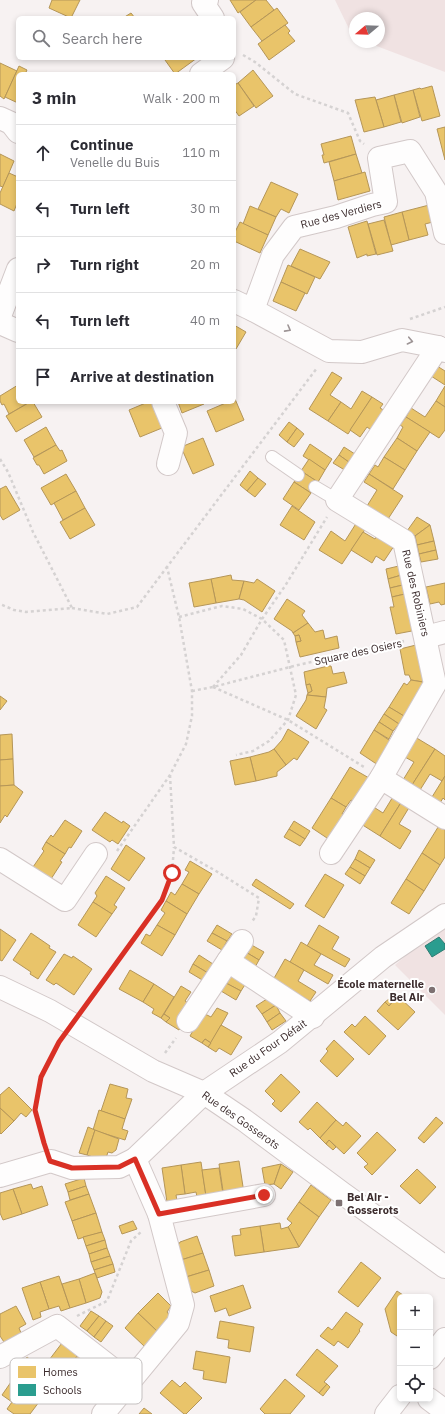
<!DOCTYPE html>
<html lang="en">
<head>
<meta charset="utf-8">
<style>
  :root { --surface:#fff; --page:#f2f2f3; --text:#2b2b33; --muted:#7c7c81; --line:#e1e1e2 }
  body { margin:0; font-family:"IBM Plex Sans",sans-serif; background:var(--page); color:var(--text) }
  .controls { position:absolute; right:12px; bottom:12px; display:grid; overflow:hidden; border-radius:6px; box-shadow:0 2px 6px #0003 }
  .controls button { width:36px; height:36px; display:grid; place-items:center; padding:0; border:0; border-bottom:1px solid var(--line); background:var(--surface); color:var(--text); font:20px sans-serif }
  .compass { position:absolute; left:349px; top:12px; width:36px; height:36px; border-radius:50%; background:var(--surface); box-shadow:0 2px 6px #0003; rotate:251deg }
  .stop { position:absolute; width:12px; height:12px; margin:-9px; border:3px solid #d93025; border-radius:50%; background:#fff }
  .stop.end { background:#d93025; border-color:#fff; box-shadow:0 1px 4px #0008 }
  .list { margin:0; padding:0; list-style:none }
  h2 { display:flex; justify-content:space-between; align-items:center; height:52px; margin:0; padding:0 16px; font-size:17px }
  h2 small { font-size:13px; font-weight:400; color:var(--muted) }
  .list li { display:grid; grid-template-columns:26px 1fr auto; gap:12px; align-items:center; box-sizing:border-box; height:56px; padding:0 16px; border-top:1px solid var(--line) }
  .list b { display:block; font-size:15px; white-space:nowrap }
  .list p { margin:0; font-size:13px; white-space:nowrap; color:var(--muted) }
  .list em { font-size:13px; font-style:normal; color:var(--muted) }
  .icon { flex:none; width:22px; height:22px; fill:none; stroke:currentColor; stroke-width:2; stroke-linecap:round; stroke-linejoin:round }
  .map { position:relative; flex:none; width:445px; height:1414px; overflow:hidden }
  .search { position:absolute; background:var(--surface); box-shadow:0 2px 6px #0003; left:16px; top:16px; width:220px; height:44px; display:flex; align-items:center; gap:10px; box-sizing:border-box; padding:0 14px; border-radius:6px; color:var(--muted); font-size:15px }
  .panel { position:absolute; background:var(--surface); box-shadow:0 2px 6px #0003; left:16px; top:72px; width:220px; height:332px; border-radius:6px }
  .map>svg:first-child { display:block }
</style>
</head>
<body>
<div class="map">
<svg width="445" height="1414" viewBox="0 0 445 1414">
  <rect width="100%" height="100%" fill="#f7f2f2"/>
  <g fill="#f0e2e2">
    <polygon points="335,0 445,0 445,72 366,42 379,42 379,18 355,18 355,38 353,37"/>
    <polygon points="445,928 445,1015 395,965 418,945"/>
  </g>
  <g fill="#e9c46a" stroke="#b59658">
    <polygon points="52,0 80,0 71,18 49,8"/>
    <polygon points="230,0 256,0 238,13"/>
    <polygon points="256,0 266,0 274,10 251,27 240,12"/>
    <polygon points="277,8 288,23 262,41 251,27"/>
    <polygon points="131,13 135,18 123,18"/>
    <polygon points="285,25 290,31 288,33 295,41 269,60 258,44"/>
    <polygon points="167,58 197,58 175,74 165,60"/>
    <polygon points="0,63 17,71 4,99 0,96"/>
    <polygon points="19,66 27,70 26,72 30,74 18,74 18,103 5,97"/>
    <polygon points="253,70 273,96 256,108 238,83"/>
    <polygon points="238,83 254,106 239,116 234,109 234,85"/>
    <polygon points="432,86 440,116 422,121 413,90 420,88 421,89"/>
    <polygon points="413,90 420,117 402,123 394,95"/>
    <polygon points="394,95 401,122 384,127 376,100"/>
    <polygon points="375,97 384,127 364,132 355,100"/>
    <polygon points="445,127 445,160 437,129"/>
    <polygon points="351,136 356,154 324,163 322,155 324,155 321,144"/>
    <polygon points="0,154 14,161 3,187 0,186"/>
    <polygon points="356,154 362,173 334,181 329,162"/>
    <polygon points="365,172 370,191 338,200 334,181"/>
    <polygon points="9,173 18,177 18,201 14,211 0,204 0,193"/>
    <polygon points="271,182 298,194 289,213 281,209 276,217 258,209"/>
    <polygon points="433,204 437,221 425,224 428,235 409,240 402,212"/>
    <polygon points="250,206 276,217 268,235 243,224"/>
    <polygon points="402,212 409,240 391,245 384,217"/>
    <polygon points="384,220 393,251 377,255 368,224"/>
    <polygon points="367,221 376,254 367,256 367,254 357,258 348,227"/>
    <polygon points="240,222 268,235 260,253 234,241 234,232 235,232"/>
    <polygon points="300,249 330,262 320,279 291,266"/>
    <polygon points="288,265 315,277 307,294 281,282"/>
    <polygon points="281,282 305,293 296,311 273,301"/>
    <polygon points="234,325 246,332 236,349 234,348"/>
    <polygon points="437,366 445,371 445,385 431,376"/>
    <polygon points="332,372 342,378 330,395 341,402 328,421 309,409"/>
    <polygon points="18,385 18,402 30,402 9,414 4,404 2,405 0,401 0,396"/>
    <polygon points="445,386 445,407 436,401"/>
    <polygon points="362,391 372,397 348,434 328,421 341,402 351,409"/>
    <polygon points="372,397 383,404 380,408 387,412 374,432 367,427 360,437 350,430"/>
    <polygon points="235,399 244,420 216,432 207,411 228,402 234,402"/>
    <polygon points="436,401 445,407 445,430 439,438 406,417 411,408 425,417"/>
    <polygon points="30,402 33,402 42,417 16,432 6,416"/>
    <polygon points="148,402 152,402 162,428 140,437 129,410"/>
    <polygon points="178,402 204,402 204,404 182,413"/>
    <polygon points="406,417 430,432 417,451 397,438 403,427 400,425"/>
    <polygon points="289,422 297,428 287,442 279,435"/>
    <polygon points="46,427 56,445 34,457 24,440"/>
    <polygon points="297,428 304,434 294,447 287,442"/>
    <polygon points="203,438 214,465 193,474 181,447"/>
    <polygon points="397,438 417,451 405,470 384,457"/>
    <polygon points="310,444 332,459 325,470 303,456"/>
    <polygon points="56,445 60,451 62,450 67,461 44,474 39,465 37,465 33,458"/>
    <polygon points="344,447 358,456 353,465 339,455"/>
    <polygon points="339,455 353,465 348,472 333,463"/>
    <polygon points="384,457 405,470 393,489 369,474 375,465 378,467"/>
    <polygon points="309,459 325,470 318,482 301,471"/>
    <polygon points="250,471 258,478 247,491 240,485"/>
    <polygon points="301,471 318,482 311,493 294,482"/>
    <polygon points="66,474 76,491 51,505 41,488"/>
    <polygon points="369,474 403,496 388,519 367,506 377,490 364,482"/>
    <polygon points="258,478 266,484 255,497 247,491"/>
    <polygon points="294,482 311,493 299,510 283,499"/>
    <polygon points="6,486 20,510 3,520 0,515 0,489"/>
    <polygon points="76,491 85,508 63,520 54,503"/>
    <polygon points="292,506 315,522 304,540 280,525"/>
    <polygon points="85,508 95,525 70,539 60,522"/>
    <polygon points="417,517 430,525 415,536 407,531"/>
    <polygon points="357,522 366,528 342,564 319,550 331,531 345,541"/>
    <polygon points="430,525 434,541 417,545 415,536"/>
    <polygon points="363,532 375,539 377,535 394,546 384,561 376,556 372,563 351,550"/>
    <polygon points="434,541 436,550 419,554 417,545"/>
    <polygon points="436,550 438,559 421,562 419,554"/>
    <polygon points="403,565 405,574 388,579 386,569"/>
    <polygon points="405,574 407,584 390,588 388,579"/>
    <polygon points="231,575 232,580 244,581 239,599 216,603 211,579"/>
    <polygon points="211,579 216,603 194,607 189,583"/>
    <polygon points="257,579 275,591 262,612 244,600 239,599 244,581 254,583"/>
    <polygon points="445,583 445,604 441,605 439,602 430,604 426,587"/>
    <polygon points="407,584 409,593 392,597 390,588"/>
    <polygon points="409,593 417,630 396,634 390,607 394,607 392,597"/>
    <polygon points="287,599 305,611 302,615 308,623 293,633 292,631 274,619"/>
    <polygon points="308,623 315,632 323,630 325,639 337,636 339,648 300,657 296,642 301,641 299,635 295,636 293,633"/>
    <polygon points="299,635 301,641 296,642 295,636"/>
    <polygon points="420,644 429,683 411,680 409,675 405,675 400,649"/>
    <polygon points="328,666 331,666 333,674 344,672 347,683 327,688 326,697 307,695 308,693 312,691 310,684 306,685 304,672"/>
    <polygon points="411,680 429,683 407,718 389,707 404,683 407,685"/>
    <polygon points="310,684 312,691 308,693 306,685"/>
    <polygon points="307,695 326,697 324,708 327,710 316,729 296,716 306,700"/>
    <polygon points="0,696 7,701 0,710"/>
    <polygon points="389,707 404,716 399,724 384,714"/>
    <polygon points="384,714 399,724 393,731 379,722"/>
    <polygon points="379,722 393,731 389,739 374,730"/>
    <polygon points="288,729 309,742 297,760 294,758 286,765 274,749 282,740"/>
    <polygon points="374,730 392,742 378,765 360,753"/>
    <polygon points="12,734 13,759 0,760 0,735"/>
    <polygon points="415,737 435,749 412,785 403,780 414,762 403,756"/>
    <polygon points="274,749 286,765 277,772 277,776 256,781 250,757 269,752"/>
    <polygon points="435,749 445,756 445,776 442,781 430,774 420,790 412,785"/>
    <polygon points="250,757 256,781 235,785 230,761"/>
    <polygon points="13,759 14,785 0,786 0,760"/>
    <polygon points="350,767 369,778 354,802 351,800 346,807 331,798"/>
    <polygon points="445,776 445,800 443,798 440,803 432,797"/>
    <polygon points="14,785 23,792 7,817 5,815 0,823 0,786"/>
    <polygon points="394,795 402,801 380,836 361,824 372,806 383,813"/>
    <polygon points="331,798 346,807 342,814 345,816 330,840 312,828"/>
    <polygon points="402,801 410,806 399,824 411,831 400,849 380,836"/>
    <polygon points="105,812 122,823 123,821 130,826 118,844 112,840 110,842 92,830"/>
    <polygon points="65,820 82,831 71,848 69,847 65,854 46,842 51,835 53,837"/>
    <polygon points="294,821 310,831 305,839 289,829"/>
    <polygon points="440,824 445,827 445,857 440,865 422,853"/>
    <polygon points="289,829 305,839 300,846 284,837"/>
    <polygon points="46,842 65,854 60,861 62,862 51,879 33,867 44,851 42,849"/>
    <polygon points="126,845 145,858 129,881 111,869"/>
    <polygon points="359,850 375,860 370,868 355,859"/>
    <polygon points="422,853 440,865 424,891 406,879"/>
    <polygon points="355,859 370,868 365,876 350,867"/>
    <polygon points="190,861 212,874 199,894 182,884 189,872 185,870"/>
    <polygon points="350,867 365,876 360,884 345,874"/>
    <polygon points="325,874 344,885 324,918 305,906"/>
    <polygon points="106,876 125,888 114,905 117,907 112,914 93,902 97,896 95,893"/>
    <polygon points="256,879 294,904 290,909 252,885"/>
    <polygon points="406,879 424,891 409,914 391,903"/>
    <polygon points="182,884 199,894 187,914 166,901 171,892 175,895"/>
    <polygon points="166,901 187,914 175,935 157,925 165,913 161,910"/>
    <polygon points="93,902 112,914 96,937 78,925"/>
    <polygon points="157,925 175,935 162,956 141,943 146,934 150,936"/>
    <polygon points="217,925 232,934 227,941 212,933"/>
    <polygon points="319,925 339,937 332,949 350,959 345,967 307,946"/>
    <polygon points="0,929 16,940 2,961 0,960"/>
    <polygon points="31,933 50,946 49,948 56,952 38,979 30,974 31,972 13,960"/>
    <polygon points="212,933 227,941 222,950 207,941"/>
    <polygon points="301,942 321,954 314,965 333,975 328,984 290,962"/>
    <polygon points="248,943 264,952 259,960 244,951"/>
    <polygon points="244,951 259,960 254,969 239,960"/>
    <polygon points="64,954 72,958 73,956 92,969 74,995 56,983 54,985 46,980"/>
    <polygon points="199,955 213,964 208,973 193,964"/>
    <polygon points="285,959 304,970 298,981 316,992 310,1001 273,980"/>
    <polygon points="193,964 208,973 204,981 189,972"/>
    <polygon points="130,970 154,984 143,1002 119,989"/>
    <polygon points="231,974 246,983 241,991 226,983"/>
    <polygon points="226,983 241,991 236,1000 221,991"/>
    <polygon points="154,984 174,997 161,1018 152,1013 154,1009 143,1002"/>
    <polygon points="181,986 191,992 185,1001 193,1006 179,1030 166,1022 170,1018 164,1014"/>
    <polygon points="398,996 415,1012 398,1030 377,1011 385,1002 389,1006"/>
    <polygon points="270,997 276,1005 262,1014 256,1006"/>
    <polygon points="389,999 392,1002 389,1006 385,1002"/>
    <polygon points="276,1005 280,1013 267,1022 262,1014"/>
    <polygon points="217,1008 228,1013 211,1043 205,1039 202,1043 190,1036 203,1013 211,1017"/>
    <polygon points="280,1013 286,1021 272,1030 267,1022"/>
    <polygon points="164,1014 170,1018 166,1022 161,1018"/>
    <polygon points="365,1016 386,1036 369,1055 344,1032 352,1024 355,1027"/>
    <polygon points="221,1025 242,1037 231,1055 219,1048 216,1052 208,1047"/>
    <polygon points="205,1039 211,1043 208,1047 202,1043"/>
    <polygon points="334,1040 354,1059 337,1077 320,1061 328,1051 326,1049"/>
    <polygon points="281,1074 300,1092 281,1112 272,1104 275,1101 265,1091"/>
    <polygon points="110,1084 128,1089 126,1098 132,1099 125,1119 101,1111"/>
    <polygon points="9,1087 32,1110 26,1117 21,1113 14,1121 0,1108 0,1095"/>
    <polygon points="317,1102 336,1120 320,1138 310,1128 308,1130 299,1122"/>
    <polygon points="0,1108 14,1121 1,1134 0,1133"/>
    <polygon points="99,1110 125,1119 122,1129 128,1131 125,1140 93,1130"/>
    <polygon points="436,1117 443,1123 424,1143 418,1138"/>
    <polygon points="336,1120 343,1126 346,1122 361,1136 344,1154 329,1140 326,1144 320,1138"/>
    <polygon points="88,1127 95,1130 87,1155 79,1153"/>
    <polygon points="95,1130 119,1139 116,1150 112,1153 108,1152 105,1161 87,1155"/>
    <polygon points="377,1132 396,1150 372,1175 364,1167 368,1164 357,1153"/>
    <polygon points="329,1140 336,1147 333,1150 326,1144"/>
    <polygon points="239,1161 244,1193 233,1190 223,1191 219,1164"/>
    <polygon points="201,1162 206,1196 197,1197 196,1192 185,1194 181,1165"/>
    <polygon points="281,1164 274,1184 265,1185 262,1168"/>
    <polygon points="281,1164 293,1172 281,1189 274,1184"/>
    <polygon points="181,1165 185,1194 176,1195 177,1201 167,1202 162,1168"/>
    <polygon points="219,1168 223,1194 206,1196 202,1170"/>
    <polygon points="417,1169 436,1187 420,1204 400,1186"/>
    <polygon points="84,1178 86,1186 68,1192 65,1184"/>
    <polygon points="31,1184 33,1189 42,1186 48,1205 22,1214 13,1189"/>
    <polygon points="311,1185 331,1200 319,1217 299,1202"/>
    <polygon points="86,1186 89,1194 70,1200 68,1192"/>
    <polygon points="13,1189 22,1214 3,1220 0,1213 0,1193"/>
    <polygon points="89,1194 96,1213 72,1221 65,1202"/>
    <polygon points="299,1202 319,1217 299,1247 288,1227 292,1223 287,1219"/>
    <polygon points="96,1213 102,1232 78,1239 72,1221"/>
    <polygon points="133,1221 137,1229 122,1234 119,1226"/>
    <polygon points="280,1223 281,1229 288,1227 299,1247 264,1252 260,1226"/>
    <polygon points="260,1226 264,1252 235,1256 232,1236 241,1235 240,1229"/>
    <polygon points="102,1232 105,1240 86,1246 83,1237"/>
    <polygon points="197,1236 203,1253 181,1260 177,1247 180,1242"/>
    <polygon points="105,1240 107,1248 89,1254 86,1246"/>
    <polygon points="107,1248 110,1256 91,1262 89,1254"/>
    <polygon points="203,1253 209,1270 186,1277 181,1260"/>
    <polygon points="110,1256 113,1264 94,1270 91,1262"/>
    <polygon points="361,1262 381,1278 358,1307 338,1292"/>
    <polygon points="113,1264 115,1272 97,1278 94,1270"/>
    <polygon points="209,1270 214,1286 195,1293 191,1291 186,1277"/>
    <polygon points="95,1273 102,1292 100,1298 86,1303 79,1279"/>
    <polygon points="59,1276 70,1308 61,1311 59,1306 49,1309 40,1282"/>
    <polygon points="79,1279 86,1303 70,1308 62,1284"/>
    <polygon points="40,1282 49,1309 40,1312 41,1317 33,1320 22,1288"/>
    <polygon points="243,1285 251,1308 229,1316 226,1308 215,1312 210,1296"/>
    <polygon points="397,1291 406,1297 400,1297 400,1338 391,1332 385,1309"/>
    <polygon points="158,1293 171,1306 167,1312 171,1317 158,1332 138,1313"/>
    <polygon points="16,1306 26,1324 19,1328 21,1333 4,1342 0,1336 0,1314"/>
    <polygon points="91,1311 99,1316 87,1331 80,1326"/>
    <polygon points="346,1312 363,1324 359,1330 360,1331 348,1348 338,1341 334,1346 320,1336 328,1327 332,1330"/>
    <polygon points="138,1313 158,1332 144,1346 125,1328"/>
    <polygon points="99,1316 106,1321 94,1337 87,1331"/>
    <polygon points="106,1321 113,1326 101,1342 94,1337"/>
    <polygon points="220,1321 254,1327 250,1352 228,1348 229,1340 217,1338"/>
    <polygon points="62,1343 78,1355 62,1375 46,1364"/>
    <polygon points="317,1349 338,1366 324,1382 327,1384 319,1393 296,1375"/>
    <polygon points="196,1351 230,1357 226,1383 203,1379 204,1371 193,1369"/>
    <polygon points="78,1355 93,1366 78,1386 62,1375"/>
    <polygon points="27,1357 42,1369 37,1376 21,1364"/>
    <polygon points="285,1379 305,1396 290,1414 265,1414 260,1409"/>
    <polygon points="172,1380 180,1387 185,1382 202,1398 186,1414 184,1414 160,1393"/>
    <polygon points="11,1382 39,1402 30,1414 14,1414 7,1409 12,1402 2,1395"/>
    <polygon points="327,1384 330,1387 323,1396 319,1393"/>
    <polygon points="144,1408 152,1414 139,1414"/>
  </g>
  <polygon fill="#2a9d8f" stroke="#2f7b72" points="439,937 445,944 445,949 432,957 425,946"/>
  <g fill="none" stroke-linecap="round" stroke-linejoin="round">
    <defs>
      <g id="service">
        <polyline points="272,457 298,475"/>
        <polyline points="315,487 337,500"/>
      </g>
      <g id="minor">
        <polyline points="207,0 203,3 213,18"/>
        <polyline points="201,74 223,58"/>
        <polyline points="0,118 11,123 18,132"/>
        <polyline points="234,301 253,310 329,351 362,352 402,340 438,347 445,351"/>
        <polyline points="253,310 273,255 294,227 336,217 372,205 386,202 379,158 410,151 436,192 445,233"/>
        <polyline points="0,316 18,269"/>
        <polyline points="0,323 18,331"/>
        <polyline points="163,402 176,433 168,464"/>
        <polyline points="426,637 445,632"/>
        <polyline points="381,778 445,818"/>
        <polyline points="331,853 381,778 435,684 404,541 337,500 438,347"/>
        <polyline points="0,859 65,900 96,854"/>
        <polyline points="228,961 242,941"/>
        <polyline points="0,987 50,1011 153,1071 204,1093 244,1120 342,1193 445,1267"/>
        <polyline points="188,1021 228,961 313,1017"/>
        <polyline points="0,1176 51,1161 72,1168 119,1167 135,1159"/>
        <polyline points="159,1214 264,1195"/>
        <polyline points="0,1357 57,1326 128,1381"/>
        <polyline points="430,1358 445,1339"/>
        <polyline points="429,1399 445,1411"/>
        <polyline points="103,1414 178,1323 183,1305 159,1214 135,1159 204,1093 280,1042 383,957 445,915"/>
        <polyline points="386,1414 400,1396"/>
      </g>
    </defs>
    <use href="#service" stroke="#d2c8c8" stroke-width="14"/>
    <use href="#minor" stroke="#d2c8c8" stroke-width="24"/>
    <g stroke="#d5d2d2" stroke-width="2.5" stroke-dasharray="3 3" stroke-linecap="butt">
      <polyline points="243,55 255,62 295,94 348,113 360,141 364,144"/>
      <polyline points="410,319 445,307"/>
      <polyline points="0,459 8,472 33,532 72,608 26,612 14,610 0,604"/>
      <polyline points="72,608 107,614 137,607 167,567"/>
      <polyline points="179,617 222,606 243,609 262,619 284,640 296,695 288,720 269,741 253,751 236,755"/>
      <polyline points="213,687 241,655 262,619 285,586 327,517"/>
      <polyline points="213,687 288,720 364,767"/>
      <polyline points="192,691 213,687 298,665 404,641"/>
      <polyline points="170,775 174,847 216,871 259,898 256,916 251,923"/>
      <polyline points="117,851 170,775 186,744 192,716 192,691 179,617 167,567 317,368"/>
      <polyline points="84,1007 161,900 172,873 174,847"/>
      <polyline points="165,1053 176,1038"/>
      <polyline points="43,1143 35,1110 41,1077 60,1040"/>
      <polyline points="77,1316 107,1301 131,1241 142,1231"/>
    </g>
    <use href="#service" stroke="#fefdfd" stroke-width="12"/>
    <use href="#minor" stroke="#fefdfd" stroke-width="22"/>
  </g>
  <defs><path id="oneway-chevron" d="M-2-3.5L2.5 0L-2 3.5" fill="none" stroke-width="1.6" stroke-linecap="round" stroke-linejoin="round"/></defs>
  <g stroke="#9d9495">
    <use href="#oneway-chevron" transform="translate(288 329) rotate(29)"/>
    <use href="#oneway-chevron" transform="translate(410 341) rotate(12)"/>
  </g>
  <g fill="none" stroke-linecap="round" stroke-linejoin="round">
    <polyline stroke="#d93025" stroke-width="5" points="172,873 162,900 107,976 59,1042 41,1077 35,1110 44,1143 50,1161 72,1168 119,1167 135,1159 159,1214 264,1195"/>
  </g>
  <g fill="#7d7172" stroke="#fff" stroke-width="1.5">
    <circle cx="432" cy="990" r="4"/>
    <rect x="335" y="1199" width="8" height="8" rx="2"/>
  </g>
  <g text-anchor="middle" stroke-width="4" stroke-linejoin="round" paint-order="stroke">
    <g font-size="11" fill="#3c2c2d" stroke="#fff">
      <text transform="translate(341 214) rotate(-15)" y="4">Rue des Verdiers</text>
      <text transform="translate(416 593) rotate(77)" y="4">Rue des Robiniers</text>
      <text transform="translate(358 652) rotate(-12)" y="4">Square des Osiers</text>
      <text transform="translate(268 1048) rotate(-35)" y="4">Rue du Four Défait</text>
      <text transform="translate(241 1120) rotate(35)" y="4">Rue des Gosserots</text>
    </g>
    <g font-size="11" font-weight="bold" fill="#3c2c2d" stroke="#fff" text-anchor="end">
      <text x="424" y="988">École maternelle<tspan x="424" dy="13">Bel Air</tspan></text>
      <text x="347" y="1201" text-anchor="start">Bel Air -<tspan x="347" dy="13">Gosserots</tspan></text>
    </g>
  </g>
  <rect x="10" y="1358" width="132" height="46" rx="6" fill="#fff" stroke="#c4c0c0" stroke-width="1"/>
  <rect x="18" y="1366" width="18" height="12" fill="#e9c46a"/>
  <rect x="18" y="1384" width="18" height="12" fill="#2a9d8f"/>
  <g font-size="11" fill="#3c2c2d">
    <text x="43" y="1376">Homes</text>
    <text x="43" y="1394">Schools</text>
  </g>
</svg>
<div class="controls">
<button>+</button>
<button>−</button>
<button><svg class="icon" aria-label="locate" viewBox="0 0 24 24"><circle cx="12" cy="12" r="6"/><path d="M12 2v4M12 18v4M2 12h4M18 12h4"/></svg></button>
</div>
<svg class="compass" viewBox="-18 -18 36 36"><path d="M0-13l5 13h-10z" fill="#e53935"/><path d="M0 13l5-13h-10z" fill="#7c7c81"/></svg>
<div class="stop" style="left:172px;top:873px"></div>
<div class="stop end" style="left:264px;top:1195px"></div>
<div class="search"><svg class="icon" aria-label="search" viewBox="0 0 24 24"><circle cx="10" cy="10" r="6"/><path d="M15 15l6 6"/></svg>Search here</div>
<section class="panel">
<h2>3 min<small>Walk · 200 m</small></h2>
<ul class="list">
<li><svg class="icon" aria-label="ahead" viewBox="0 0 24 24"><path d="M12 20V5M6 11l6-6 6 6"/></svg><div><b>Continue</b><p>Venelle du Buis</p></div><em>110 m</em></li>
<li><svg class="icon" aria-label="left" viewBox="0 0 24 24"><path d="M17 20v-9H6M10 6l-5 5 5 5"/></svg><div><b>Turn left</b></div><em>30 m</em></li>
<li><svg class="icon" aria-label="right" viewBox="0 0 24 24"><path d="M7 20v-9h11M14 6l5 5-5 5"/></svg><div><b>Turn right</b></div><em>20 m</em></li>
<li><svg class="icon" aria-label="left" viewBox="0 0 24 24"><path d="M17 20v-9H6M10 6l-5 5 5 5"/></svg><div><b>Turn left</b></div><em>40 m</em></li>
<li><svg class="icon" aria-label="arrive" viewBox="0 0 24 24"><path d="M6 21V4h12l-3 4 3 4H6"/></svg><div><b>Arrive at destination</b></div></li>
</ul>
</section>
</div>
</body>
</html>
